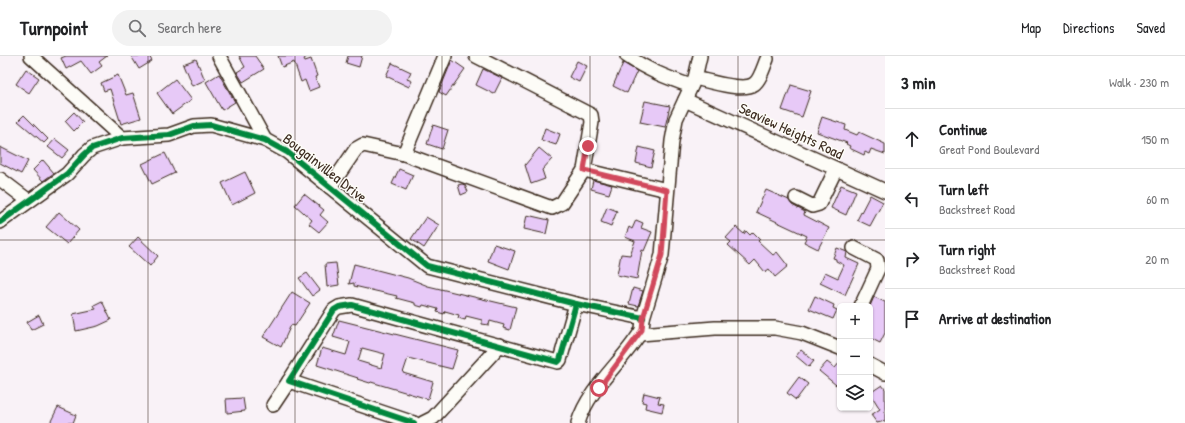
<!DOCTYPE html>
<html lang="en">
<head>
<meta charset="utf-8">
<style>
  :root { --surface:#fff; --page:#f2f2f2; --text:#202124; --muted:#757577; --line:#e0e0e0 }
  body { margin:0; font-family:"Patrick Hand",sans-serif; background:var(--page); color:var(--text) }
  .controls { position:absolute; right:12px; bottom:12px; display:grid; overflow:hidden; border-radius:6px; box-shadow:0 1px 3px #0004 }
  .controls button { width:36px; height:36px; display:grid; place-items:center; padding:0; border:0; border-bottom:1px solid var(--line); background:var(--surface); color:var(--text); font:20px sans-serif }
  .stop { position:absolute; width:12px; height:12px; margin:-9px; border:3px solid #d1495b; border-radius:50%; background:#fff }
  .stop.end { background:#d1495b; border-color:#fff; box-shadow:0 1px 4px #0008 }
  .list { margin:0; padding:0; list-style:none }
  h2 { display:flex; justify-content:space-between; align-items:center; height:52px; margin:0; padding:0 16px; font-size:17px }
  h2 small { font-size:13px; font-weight:400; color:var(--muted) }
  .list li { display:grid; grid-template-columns:26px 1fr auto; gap:12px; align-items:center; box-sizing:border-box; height:60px; padding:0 16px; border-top:1px solid var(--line) }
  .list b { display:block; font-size:15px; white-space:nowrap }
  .list p { margin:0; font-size:13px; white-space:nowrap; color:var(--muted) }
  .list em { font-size:13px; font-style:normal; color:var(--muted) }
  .icon { flex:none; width:22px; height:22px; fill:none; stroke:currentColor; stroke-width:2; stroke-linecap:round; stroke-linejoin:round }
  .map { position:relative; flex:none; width:885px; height:367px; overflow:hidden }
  header { display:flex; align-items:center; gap:24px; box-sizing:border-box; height:56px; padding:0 20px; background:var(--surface); border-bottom:1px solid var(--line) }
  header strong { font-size:19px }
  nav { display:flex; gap:22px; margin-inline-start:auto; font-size:14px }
  .search { width:280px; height:36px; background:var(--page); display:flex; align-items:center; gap:10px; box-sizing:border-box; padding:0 14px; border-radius:22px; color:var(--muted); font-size:15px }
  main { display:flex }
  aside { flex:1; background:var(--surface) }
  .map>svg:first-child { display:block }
</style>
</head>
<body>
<header>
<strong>Turnpoint</strong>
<div class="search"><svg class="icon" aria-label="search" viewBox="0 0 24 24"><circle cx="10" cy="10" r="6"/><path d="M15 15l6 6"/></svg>Search here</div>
<nav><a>Map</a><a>Directions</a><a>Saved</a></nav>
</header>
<main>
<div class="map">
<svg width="885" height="367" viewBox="0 0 885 367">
  <rect width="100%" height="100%" fill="#f9f2f7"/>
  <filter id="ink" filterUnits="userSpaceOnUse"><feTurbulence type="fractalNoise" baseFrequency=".025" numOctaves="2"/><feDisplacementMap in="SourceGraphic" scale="8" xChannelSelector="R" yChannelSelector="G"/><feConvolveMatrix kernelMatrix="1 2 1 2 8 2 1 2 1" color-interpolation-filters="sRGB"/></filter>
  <g filter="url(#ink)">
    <g fill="#e7c9f7" stroke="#3b2a1e" fill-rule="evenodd">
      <polygon points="66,0 107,0 99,6 102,10 91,18 81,5 66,13 61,2"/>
      <polygon points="131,0 149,0 152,5 139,13"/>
      <polygon points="239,0 255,0 264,13 243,26 237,16 245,11"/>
      <polygon points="278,0 308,0 304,3 305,5 311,3 317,20 315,21 319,31 309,35 305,24 301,26 294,6 282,11"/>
      <polygon points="348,0 362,0 359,11 346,7"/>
      <polygon points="196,3 205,24 192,30 183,8"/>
      <polygon points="452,4 465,13 446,40 439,36"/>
      <polygon points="577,5 587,10 579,26 569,21"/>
      <polygon points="392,7 411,16 407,23 412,25 409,31 386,20"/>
      <polygon points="623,7 637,15 627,37 613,30"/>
      <polygon points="26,13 39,22 29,37 16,28"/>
      <polygon points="483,13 502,22 494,38 476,29"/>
      <polygon points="219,18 235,46 222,54 206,26"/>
      <polygon points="118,19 126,39 133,37 141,62 121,68 110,33 104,35 101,27"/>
      <polygon points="175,23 191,44 172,58 157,37"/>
      <polygon points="791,29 811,35 802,61 782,54"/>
      <polygon points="645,45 670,50 665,71 640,66"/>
      <polygon points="74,56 83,66 74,75 65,65"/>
      <polygon points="24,59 48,83 44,87 18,65"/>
      <polygon points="822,61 846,69 845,74 857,79 859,76 885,88 885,98 871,93 869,98 865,96 864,99 849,92 850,90 846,88 847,87 817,76"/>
      <polygon points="433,69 448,74 442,93 427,88"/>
      <polygon points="545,72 560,78 556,89 541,84"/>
      <polygon points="55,83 69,94 62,102 48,91"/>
      <polygon points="0,91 28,105 21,118 0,107"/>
      <polygon points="639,91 655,95 651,111 636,107"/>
      <polygon points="539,92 552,103 542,114 545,123 531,128 525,109"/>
      <polygon points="165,97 175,117 152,128 142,108"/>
      <polygon points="43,104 54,117 43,125 33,114"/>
      <polygon points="399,113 413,119 406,134 392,128"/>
      <polygon points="245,116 255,137 232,149 222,127"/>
      <polygon points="593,124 612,129 609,138 591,133"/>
      <polygon points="462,128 465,129 468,136 461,139 458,129"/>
      <polygon points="841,129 856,135 846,159 831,152"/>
      <polygon points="766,134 789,144 792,149 805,156 804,159 829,172 818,193 804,186 807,180 756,156"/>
      <polygon points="304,138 324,154 320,159 328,166 319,176 309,168 312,164 295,149"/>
      <polygon points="870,139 883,146 870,170 857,164"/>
      <polygon points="607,151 617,155 611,170 601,166"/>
      <polygon points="59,156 79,174 67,188 46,171"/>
      <polygon points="527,159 549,164 546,178 524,173"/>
      <polygon points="426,161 439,169 424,192 411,183"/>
      <polygon points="636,164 643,167 641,172 652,176 644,195 642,194 637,223 617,219 621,198 630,199 635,185 625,181 629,171 632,173"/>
      <polygon points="736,171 744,178 746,175 750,179 753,176 760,183 758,185 773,199 777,196 788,210 775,221 769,213 765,216 755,204 750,209 728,189 731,186 726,182"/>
      <polygon points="138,181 158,200 150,210 129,191"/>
      <polygon points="494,188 515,195 509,213 488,205"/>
      <polygon points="837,192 847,196 846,202 859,208 845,239 820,227 825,216 838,222 844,209 836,205 836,203 833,202"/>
      <polygon points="336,207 339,229 327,231 325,208"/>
      <polygon points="354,208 408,222 428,230 516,251 510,274 503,272 504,269 490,265 489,269 482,268 482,264 466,260 465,264 458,262 459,259 445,255 444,258 437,256 438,253 423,249 422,251 415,249 415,247 396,242 397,240 354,230 354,227 349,228"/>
      <polygon points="307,217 320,234 312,240 299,222"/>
      <polygon points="633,232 643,235 638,250 629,248"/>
      <polygon points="292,236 310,247 295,270 291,269 281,291 263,281"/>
      <polygon points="815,240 834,249 833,252 837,254 833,263 809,253"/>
      <polygon points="874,241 885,246 885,277 880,287 870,282 870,250"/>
      <polygon points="102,245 111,264 98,270 76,275 73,258 96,253 94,249"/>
      <polygon points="39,259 43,268 31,274 27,266"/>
      <path d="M339 264 458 294 452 313 408 302 403 317 433 326 428 343 371 326 370 327 357 323 358 322 317 309 322 292 346 299 350 286 333 281ZM362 292 385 298 381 312 358 305Z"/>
      <polygon points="801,294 814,305 809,311 796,300"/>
      <polygon points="827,306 835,312 840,306 840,325 836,329 819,315"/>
      <polygon points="799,321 808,328 796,344 787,337"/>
      <polygon points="882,329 885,333 885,365 877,367 871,359 880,353 870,337"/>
      <polygon points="644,337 660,341 658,347 664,348 662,356 645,352 646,347 642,346"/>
      <polygon points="243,342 245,355 227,357 226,343"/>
      <polygon points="58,351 76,359 73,367 50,367"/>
    </g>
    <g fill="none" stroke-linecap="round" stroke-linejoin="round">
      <defs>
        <g id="minor">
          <polyline points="31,0 122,82"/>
          <polyline points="219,0 265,84"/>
          <polyline points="476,0 591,59 592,66 584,114 667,134"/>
          <path d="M627 0C647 14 668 22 691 30"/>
          <path d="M695 22C708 25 743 36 754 28 760 24 764 10 767 3"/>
          <polyline points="685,44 885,135"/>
          <polyline points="404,98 445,0"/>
          <polyline points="0,123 29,145"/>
          <polyline points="330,131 356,93 363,89 404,98 552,152 562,147 584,114"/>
          <polyline points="796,142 812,150 819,148 836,113"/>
          <polyline points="0,166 67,118 84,99 92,92 122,82 169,79 194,70 211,69 265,84 287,96 427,210 576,248 643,262"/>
          <polyline points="854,192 877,204 878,213 861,250"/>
          <polyline points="640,278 715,272 775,272 802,277 840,292"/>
          <polyline points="870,309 885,317"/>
          <polyline points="273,349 289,325"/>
          <polyline points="414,367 289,325 334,254 339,251 352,249 558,306 560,304 576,248"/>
          <polyline points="423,367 433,362 500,289"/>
          <path d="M578 367C589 331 623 306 642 274L643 262 662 199 672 85 676 63 695 22 700 0"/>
        </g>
      </defs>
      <use href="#minor" stroke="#3b2a1e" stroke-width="16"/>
      <use href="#minor" stroke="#fdfcf7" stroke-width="13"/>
      <defs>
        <g id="cycleway">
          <polyline points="0,166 67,118 84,99 92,92 122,82 169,79 194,70 211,69 265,84 287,96 427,210 576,248 643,262"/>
          <polyline points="414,367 289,325 334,254 339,251 352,249 558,306 560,304 576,248"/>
        </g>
      </defs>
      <use href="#cycleway" stroke="#fdfcf7" stroke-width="8"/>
      <use href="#cycleway" stroke="#00873e" stroke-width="6"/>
    </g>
  </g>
  <g fill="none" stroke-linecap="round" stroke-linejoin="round" filter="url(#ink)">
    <polyline stroke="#d1495b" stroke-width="5" points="588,90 584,114 667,134 662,199 643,262 642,274 599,332"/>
  </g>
  <path fill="none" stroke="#3b2a1e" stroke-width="1" stroke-opacity="0.55" d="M148 0V367M295 0V367M442 0V367M590 0V367M738 0V367M0 184H885"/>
  <g text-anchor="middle" stroke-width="3" stroke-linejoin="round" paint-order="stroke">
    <g font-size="15" fill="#3b2a1e" stroke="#fdfcf7">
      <text transform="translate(791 75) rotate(25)" y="5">Seaview Heights Road</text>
      <text transform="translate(325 112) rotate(38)" y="5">Bougainvillea Drive</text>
    </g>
  </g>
</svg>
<div class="controls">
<button>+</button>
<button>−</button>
<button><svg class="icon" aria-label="layers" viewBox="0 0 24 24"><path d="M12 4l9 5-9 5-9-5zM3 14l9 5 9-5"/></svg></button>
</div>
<div class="stop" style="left:599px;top:332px"></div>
<div class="stop end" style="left:588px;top:90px"></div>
</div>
<aside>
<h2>3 min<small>Walk · 230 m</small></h2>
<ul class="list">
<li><svg class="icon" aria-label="ahead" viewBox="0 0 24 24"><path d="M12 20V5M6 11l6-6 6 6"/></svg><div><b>Continue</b><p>Great Pond Boulevard</p></div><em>150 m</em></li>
<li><svg class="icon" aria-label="left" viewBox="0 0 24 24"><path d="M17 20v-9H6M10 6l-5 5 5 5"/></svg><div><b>Turn left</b><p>Backstreet Road</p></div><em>60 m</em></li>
<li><svg class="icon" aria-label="right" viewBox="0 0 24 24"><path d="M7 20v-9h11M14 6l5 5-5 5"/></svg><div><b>Turn right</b><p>Backstreet Road</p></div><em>20 m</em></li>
<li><svg class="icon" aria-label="arrive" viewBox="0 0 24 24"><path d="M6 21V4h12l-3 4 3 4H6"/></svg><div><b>Arrive at destination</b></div></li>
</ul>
</aside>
</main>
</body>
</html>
